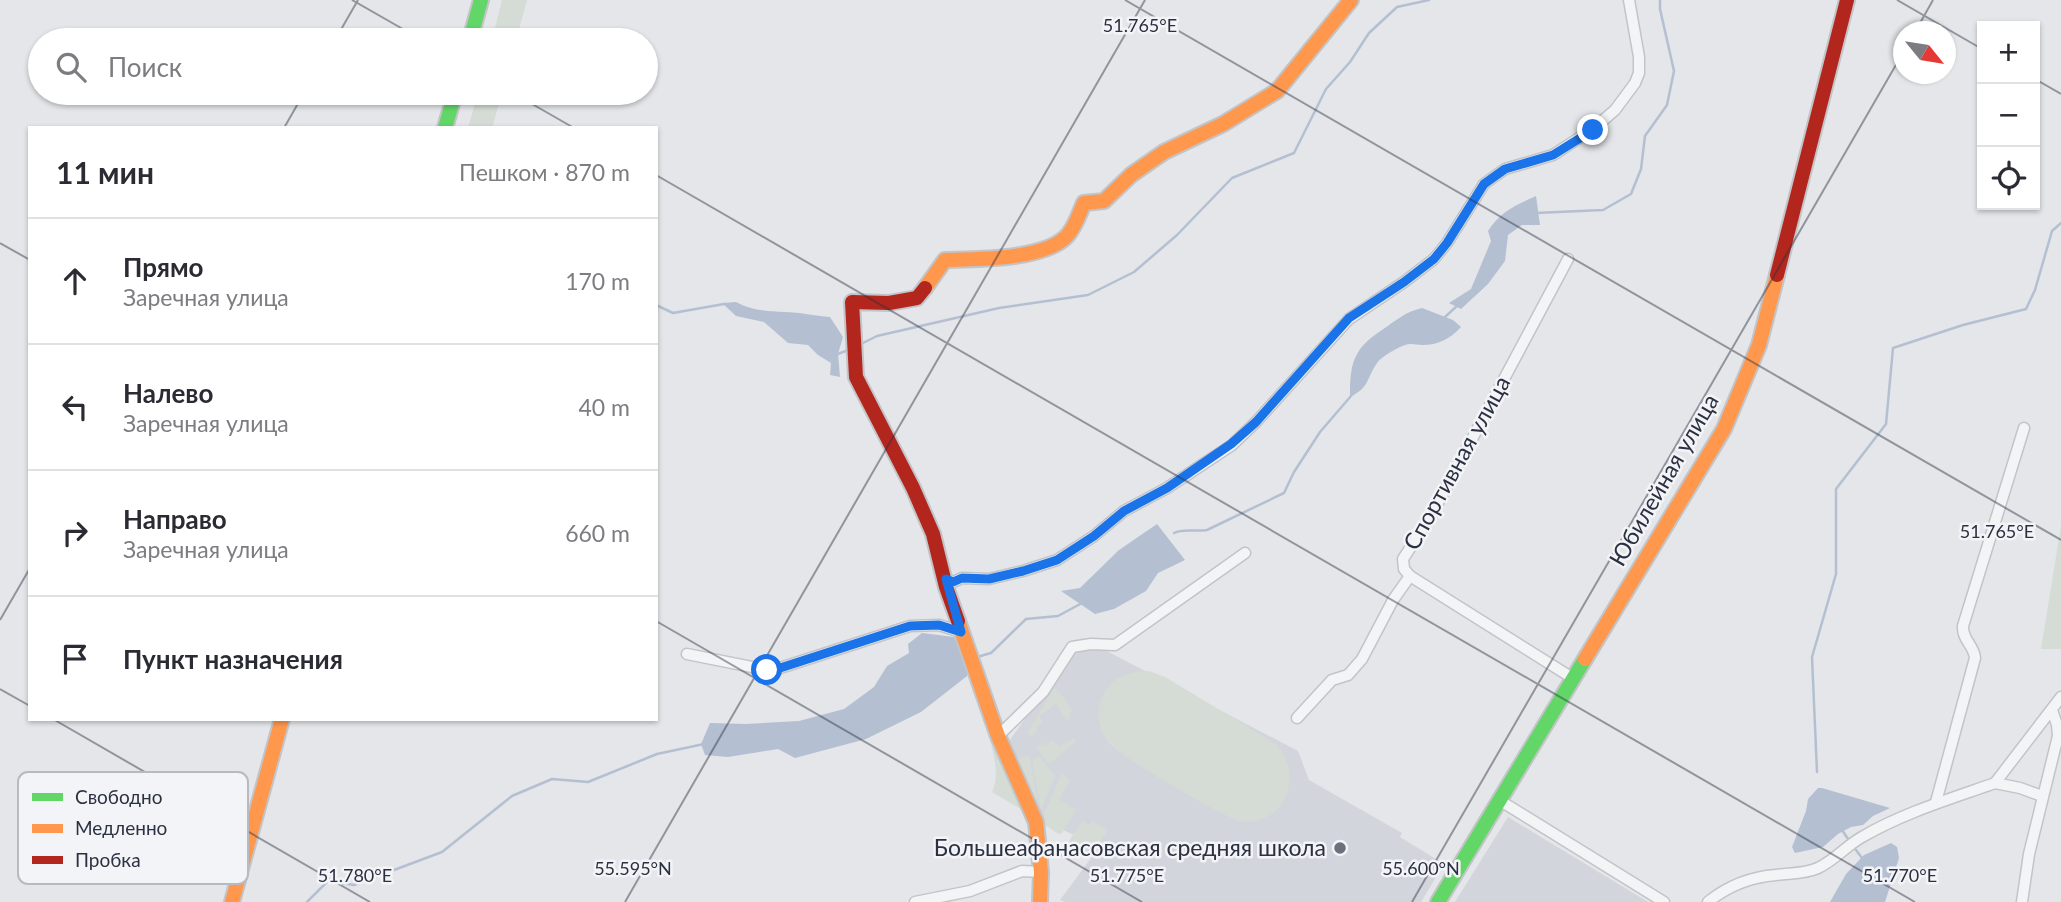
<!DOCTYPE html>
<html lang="ru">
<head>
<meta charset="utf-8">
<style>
  :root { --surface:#fff; --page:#f2f2f3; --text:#2b2b33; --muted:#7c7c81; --line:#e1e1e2 }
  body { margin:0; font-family:Lato,sans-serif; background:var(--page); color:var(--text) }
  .controls { position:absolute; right:21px; top:21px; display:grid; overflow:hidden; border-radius:0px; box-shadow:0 2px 5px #0004 }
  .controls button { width:63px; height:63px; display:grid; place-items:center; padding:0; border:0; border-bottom:2px solid var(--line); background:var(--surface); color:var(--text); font:35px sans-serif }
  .compass { position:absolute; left:1893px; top:21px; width:63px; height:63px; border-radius:50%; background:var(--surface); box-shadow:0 2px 5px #0004; rotate:120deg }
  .stop { position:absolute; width:21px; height:21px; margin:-16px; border:5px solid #1a73e8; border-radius:50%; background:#fff }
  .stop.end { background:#1a73e8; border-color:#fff; box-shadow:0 2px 7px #0008 }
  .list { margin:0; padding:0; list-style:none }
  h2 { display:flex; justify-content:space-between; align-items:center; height:91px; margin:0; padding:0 28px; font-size:30px }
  h2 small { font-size:23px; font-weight:400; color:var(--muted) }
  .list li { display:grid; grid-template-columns:46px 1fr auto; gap:21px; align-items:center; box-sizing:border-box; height:126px; padding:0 28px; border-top:2px solid var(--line) }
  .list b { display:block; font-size:26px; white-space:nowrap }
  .list p { margin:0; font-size:23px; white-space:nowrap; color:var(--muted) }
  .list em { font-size:23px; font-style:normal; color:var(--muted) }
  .icon { flex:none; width:38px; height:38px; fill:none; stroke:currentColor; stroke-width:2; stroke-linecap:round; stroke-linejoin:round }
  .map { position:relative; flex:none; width:2061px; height:902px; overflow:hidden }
  .search { position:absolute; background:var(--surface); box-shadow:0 2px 5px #0004; left:28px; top:28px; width:630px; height:77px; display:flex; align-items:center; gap:18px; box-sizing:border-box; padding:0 24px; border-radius:38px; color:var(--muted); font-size:26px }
  .panel { position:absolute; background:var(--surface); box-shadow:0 2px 5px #0004; left:28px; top:126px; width:630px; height:595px; border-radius:0px }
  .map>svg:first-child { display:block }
</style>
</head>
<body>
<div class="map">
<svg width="2061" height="902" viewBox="0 0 2061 902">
  <rect width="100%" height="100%" fill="#e4e6e9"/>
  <g fill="#d3d5dc">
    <polygon points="1082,638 1298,751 1309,780 1402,833 1400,837 1444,864 1421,902 1065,902 1060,900 1100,846 1044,822 1007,744"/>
    <polygon points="1508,817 1648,902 1649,902 1455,902"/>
  </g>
  <g fill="#d4dcd5">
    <polygon points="502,0 527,0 516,40 492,40"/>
    <polygon points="478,93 502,93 492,128 468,128"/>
    <polygon points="2061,526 2061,649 2041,649"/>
    <path d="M1149 671 1165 677 1276 744C1304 775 1286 826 1241 821 1226 819 1119 756 1109 743 1098 730 1096 713 1102 698 1110 678 1129 670 1149 671Z"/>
    <polygon points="1055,687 1073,710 1069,713 1070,718 1067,721 1056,704 1039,716 1043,723 1036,727 1037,731 1031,737 1027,733"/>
    <polygon points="1074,738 1076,742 1049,764 1036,747 1042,742 1045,746 1053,740 1059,747"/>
    <path d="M991 744 1028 813 992 792C999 777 995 760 991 744Z"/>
    <polygon points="1026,755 1030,758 1039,810 1016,761"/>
    <polygon points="1039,757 1055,776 1041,810 1032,760"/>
    <polygon points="1062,773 1070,781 1059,799 1076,810 1062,833 1059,834 1045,825 1044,814"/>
    <polygon points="1082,821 1089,825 1092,821 1108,830 1091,855 1069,841"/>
  </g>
  <g fill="#b4c0d1">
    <path d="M1536 196 1540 225H1522L1508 235 1505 261 1488 284 1461 309 1449 303 1471 289 1491 241 1488 231C1500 212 1516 205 1536 196Z"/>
    <path d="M736 302C753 311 767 311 785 312 799 312 815 316 830 317L843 337 838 354 840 377 830 375 831 363 818 355 808 345 788 343 764 322 736 316 722 303Z"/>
    <path d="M1422 308 1453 320 1461 327C1450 339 1438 345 1422 345 1416 345 1410 343 1405 345 1397 348 1382 356 1377 363 1366 379 1370 387 1350 397 1350 363 1353 349 1382 330 1395 321 1405 312 1422 308Z"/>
    <polygon points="1157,524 1185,560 1158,573 1146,591 1114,609 1095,614 1061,591 1080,588 1119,550"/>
    <polygon points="922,633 954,637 967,660 967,676 921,712 866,739 795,758 778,749 728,757 705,755 701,744 710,723 746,724 799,721 844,709 874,687 887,666 909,653 908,644"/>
    <polygon points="1818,788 1822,788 1890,808 1873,816 1863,825 1851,827 1838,834 1823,847 1795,853 1792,847 1806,811 1808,799"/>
    <polygon points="1891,843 1897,847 1899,858 1885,902 1830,902 1846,874 1864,855"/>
  </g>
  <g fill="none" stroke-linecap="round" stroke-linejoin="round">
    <g stroke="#b4c0d1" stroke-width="2.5">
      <polyline points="1535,213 1603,210 1631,194 1641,169 1645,136 1667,105 1674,71 1660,9 1660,0"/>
      <polyline points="656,305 673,313 724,304"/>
      <polyline points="1445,317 1458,305"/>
      <polyline points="861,344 877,336 999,308 1088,295 1134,272 1177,235 1232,178 1294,153 1326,89 1350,62 1369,33 1397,7 1429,0"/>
      <polyline points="835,352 838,354 848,350"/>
      <path d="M1174 533C1183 528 1196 532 1207 530L1284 493 1294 472 1320 432 1351 396"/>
      <polyline points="977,657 991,653 1026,619 1058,616 1082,603"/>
      <polyline points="1817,772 1812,657 1836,574 1836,489 1886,424 1893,348 1963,325 2026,309 2035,290 2052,231 2061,223"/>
      <polyline points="1842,830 1848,839"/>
      <polyline points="1856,850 1862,858"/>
      <polyline points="307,902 328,881 354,885 442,852 512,796 552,779 588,782 657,754 704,744"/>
    </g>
    <defs>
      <g id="street">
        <polyline points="1568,259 1432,514 1403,559 1404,569 1410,576 1574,679"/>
        <polyline points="946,579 953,582 962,578 989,579 1023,571 1057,560 1094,536 1124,511 1167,488 1232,445 1256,422 1349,319 1404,282 1434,259 1447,243 1484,184 1505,169 1553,155 1593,129 1615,110 1635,83 1639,73 1639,57 1629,0"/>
        <polyline points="687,654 767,670 780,668 910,626 939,625 961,632"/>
        <polyline points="1297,718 1332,680 1348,675 1362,659 1393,600 1410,576"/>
        <polyline points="998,736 1043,692 1072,647 1091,644 1115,645 1245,553"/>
        <polyline points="1995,783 2061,697"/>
        <polyline points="1995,783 2020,788 2042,796"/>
        <polyline points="1499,800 1664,902"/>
        <path d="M1936 802 1975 658C1974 645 1962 640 1963 626L2024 428"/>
        <polyline points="915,902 970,891 1022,871 1041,872"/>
        <path d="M1708 902C1729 885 1750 877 1776 875 1791 873 1805 874 1818 868 1835 860 1846 846 1862 837 1903 813 1950 799 1995 783"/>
        <polyline points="2022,902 2029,854 2058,736 2057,725 2052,710"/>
      </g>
      <g id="fast">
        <polyline points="470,40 481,0"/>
        <polyline points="445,128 455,93"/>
        <polyline points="1438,902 1585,659"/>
      </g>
      <g id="slow">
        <path d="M925 288 945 260C977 259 1042 260 1066 237 1075 228 1079 214 1084 203L1104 201 1131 175 1164 152 1223 124 1277 91 1351 0"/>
        <polyline points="958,621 998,736 1036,822 1041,872 1040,902"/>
        <polyline points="1585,659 1724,429 1759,345 1777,275"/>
        <polyline points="232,902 282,719"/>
      </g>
      <g id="jam">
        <polyline points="1777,275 1847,0"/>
        <polyline points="925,288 917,298 889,303 852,302 856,377 913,488 933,534 946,587 958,621"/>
      </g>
    </defs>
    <use href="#street" stroke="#c2c4c7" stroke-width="13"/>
    <use href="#fast" stroke="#c2c4c7" stroke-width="18"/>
    <use href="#slow" stroke="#c2c4c7" stroke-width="18"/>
    <use href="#jam" stroke="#c2c4c7" stroke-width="18"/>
    <use href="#street" stroke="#f3f4f5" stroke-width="10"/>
    <use href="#fast" stroke="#63d668" stroke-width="14"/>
    <use href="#slow" stroke="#ff974d" stroke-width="14"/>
    <use href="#jam" stroke="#b3261e" stroke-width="14"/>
  </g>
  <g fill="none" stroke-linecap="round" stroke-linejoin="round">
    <polyline stroke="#1a73e8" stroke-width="9" points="767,670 780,668 910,626 939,625 961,632 946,579 953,582 962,578 989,579 1023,571 1057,560 1094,536 1124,511 1167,488 1231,444 1256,422 1349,318 1404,282 1434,259 1447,243 1484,184 1505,169 1553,155 1593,130"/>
  </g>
  <path fill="none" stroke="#2c3141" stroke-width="2" stroke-opacity="0.45" d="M352 0 422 40M1125 0 2061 540M1897 0 1982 49M1915 32 1933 0M335 40 358 0M2035 79 2061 94M513 93 574 128M284 128 304 93M656 175 1915 902M0 243 30 260M0 620 30 568M656 621 1142 902M0 689 30 706M53 719 370 902M625 902 1145 0M1412 902 1904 51"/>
  <circle fill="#6c707c" stroke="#f2f4f7" stroke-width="2.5" cx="1340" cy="848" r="7"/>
  <g text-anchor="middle" stroke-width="5" stroke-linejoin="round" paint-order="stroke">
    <g font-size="23" fill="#2c3141" stroke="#f2f4f7">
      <text transform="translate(1457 463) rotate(-61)" y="8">Спортивная улица</text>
      <text transform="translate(1664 480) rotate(-60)" y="8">Юбилейная улица</text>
    </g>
    <g font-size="23" fill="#2c3141" stroke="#f2f4f7" text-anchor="end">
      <text x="1326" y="856">Большеафанасовская средняя школа</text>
    </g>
  </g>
  <rect x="18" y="772" width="230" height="112" rx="10" fill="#f2f4f7" stroke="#b7bac0" stroke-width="2"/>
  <rect x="32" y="793" width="31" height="8" fill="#63d668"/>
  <rect x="32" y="824" width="31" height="9" fill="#ff974d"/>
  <rect x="32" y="856" width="31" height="8" fill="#b3261e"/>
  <g font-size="19" fill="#2c3141">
    <text x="75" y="804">Свободно</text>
    <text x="75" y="835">Медленно</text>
    <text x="75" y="867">Пробка</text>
  </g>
  <g font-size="18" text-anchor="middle" fill="#2c3141" stroke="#f2f4f7" stroke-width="5" stroke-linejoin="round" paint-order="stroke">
    <text x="1140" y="32">51.765°E</text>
    <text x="1997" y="538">51.765°E</text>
    <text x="633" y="875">55.595°N</text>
    <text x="1421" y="875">55.600°N</text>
    <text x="355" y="882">51.780°E</text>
    <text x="1127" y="882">51.775°E</text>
    <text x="1900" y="882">51.770°E</text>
  </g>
</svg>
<div class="controls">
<button>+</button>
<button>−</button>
<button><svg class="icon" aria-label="locate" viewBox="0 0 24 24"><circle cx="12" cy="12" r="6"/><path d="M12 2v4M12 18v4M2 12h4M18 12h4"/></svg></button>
</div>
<svg class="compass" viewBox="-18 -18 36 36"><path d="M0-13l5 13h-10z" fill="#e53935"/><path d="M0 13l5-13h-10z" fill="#7c7c81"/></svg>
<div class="stop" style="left:767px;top:670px"></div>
<div class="stop end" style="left:1593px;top:130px"></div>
<div class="search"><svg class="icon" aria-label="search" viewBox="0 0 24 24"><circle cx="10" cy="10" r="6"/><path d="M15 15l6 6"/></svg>Поиск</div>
<section class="panel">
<h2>11 мин<small>Пешком · 870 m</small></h2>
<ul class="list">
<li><svg class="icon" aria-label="ahead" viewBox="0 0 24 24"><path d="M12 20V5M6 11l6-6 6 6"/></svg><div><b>Прямо</b><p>Заречная улица</p></div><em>170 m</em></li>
<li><svg class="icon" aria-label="left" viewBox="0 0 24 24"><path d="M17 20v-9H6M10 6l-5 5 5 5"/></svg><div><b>Налево</b><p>Заречная улица</p></div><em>40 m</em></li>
<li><svg class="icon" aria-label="right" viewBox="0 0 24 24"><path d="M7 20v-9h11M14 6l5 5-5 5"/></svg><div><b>Направо</b><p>Заречная улица</p></div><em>660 m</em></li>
<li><svg class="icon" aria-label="arrive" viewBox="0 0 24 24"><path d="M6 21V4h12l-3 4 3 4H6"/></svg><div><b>Пункт назначения</b></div></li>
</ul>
</section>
</div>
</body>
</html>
